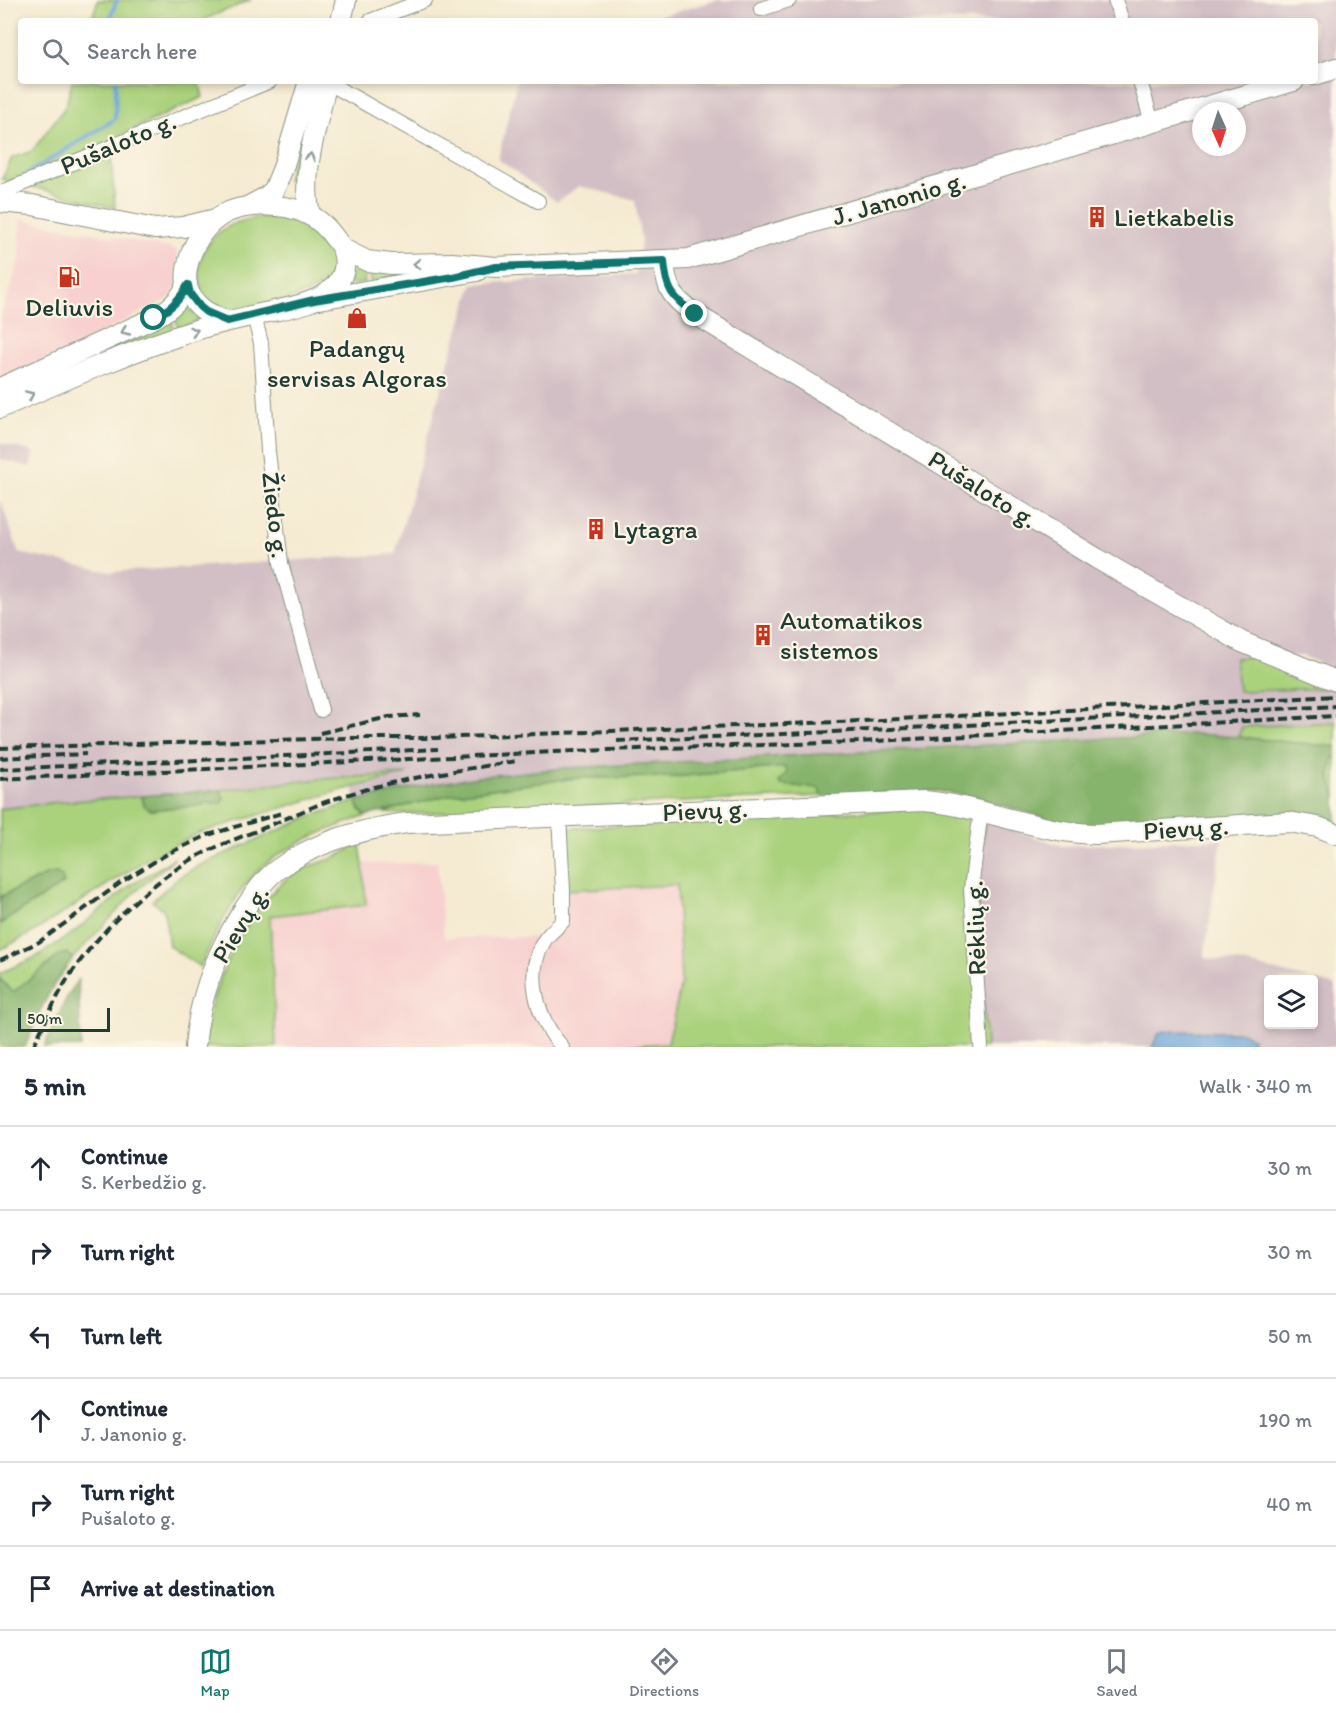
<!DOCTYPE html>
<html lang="en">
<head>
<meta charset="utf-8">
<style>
  :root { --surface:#fff; --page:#f2f2f3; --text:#1f2937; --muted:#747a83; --line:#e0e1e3; --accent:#0f766e }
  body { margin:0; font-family:Itim,sans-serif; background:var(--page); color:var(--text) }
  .controls { position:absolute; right:18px; bottom:18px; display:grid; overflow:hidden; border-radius:6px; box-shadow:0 3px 9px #0003 }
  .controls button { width:54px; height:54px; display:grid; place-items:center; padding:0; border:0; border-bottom:2px solid var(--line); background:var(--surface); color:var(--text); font:30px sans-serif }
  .compass { position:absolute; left:1192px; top:102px; width:54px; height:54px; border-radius:50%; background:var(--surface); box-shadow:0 3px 9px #0003; rotate:177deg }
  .scale { position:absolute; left:18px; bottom:15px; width:92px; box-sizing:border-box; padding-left:6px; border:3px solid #1f3d34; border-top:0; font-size:16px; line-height:21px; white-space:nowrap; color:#1f3d34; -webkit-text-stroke:4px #fcf5e5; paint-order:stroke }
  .stop { position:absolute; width:18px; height:18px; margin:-14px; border:4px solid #0f766e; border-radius:50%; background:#fff }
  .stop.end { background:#0f766e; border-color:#fff; box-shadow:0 2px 6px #0008 }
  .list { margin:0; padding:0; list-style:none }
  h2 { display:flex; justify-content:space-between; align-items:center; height:78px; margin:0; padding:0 24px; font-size:26px }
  h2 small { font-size:20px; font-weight:400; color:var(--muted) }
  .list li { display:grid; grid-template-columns:39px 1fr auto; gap:18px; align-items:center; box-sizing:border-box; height:84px; padding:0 24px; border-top:2px solid var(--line) }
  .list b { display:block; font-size:22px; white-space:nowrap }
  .list p { margin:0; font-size:20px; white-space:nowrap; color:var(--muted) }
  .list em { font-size:20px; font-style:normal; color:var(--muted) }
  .icon { flex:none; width:33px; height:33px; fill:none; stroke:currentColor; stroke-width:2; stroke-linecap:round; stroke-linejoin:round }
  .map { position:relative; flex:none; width:1336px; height:1047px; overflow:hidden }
  .search { position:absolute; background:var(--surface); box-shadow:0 3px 9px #0003; left:18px; right:18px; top:18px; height:66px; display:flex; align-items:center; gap:15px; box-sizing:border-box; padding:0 21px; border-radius:6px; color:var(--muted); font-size:22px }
  .sheet { height:582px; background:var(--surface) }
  nav { display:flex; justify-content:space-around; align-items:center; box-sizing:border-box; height:84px; border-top:2px solid var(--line); background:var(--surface); font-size:16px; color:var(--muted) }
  nav a { display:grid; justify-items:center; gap:3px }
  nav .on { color:var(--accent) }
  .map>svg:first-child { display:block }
</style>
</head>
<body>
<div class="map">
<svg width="1336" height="1047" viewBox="0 0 1336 1047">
  <rect width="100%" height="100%" fill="#fcf5e5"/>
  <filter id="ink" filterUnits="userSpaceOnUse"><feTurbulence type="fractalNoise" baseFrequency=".0167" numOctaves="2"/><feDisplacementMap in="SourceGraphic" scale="12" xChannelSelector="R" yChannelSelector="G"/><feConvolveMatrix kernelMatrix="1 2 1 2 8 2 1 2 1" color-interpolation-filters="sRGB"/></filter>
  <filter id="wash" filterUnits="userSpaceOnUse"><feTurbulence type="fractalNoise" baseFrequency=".008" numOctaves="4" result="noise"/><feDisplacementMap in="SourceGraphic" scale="24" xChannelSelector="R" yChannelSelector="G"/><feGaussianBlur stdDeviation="1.35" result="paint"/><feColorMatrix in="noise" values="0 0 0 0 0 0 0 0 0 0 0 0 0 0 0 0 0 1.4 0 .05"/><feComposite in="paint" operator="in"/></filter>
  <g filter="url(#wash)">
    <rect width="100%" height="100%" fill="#f5ebd2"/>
    <g fill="#f7d0cf">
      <polygon points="20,219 175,249 178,255 177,284 170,298 71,348 0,381 0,319 20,258"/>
      <polygon points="437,862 444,938 547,937 563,921 563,890 677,885 681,983 668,1043 606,1047 276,1047 270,916 365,905 363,864"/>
    </g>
    <g fill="#d2bec5" fill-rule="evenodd">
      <path d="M717 0H1336V671L1303 656 1235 658 1336 688V722L1242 727 1238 737 1194 734 1162 735 567 768 485 776 427 785 356 801 353 787 403 775 322 779 220 790 60 802 0 809V499L19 553 111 572 395 554 450 357 473 284 636 274 641 241 635 200 579 186 557 202 498 159 517 81H1315V21H644ZM1201 111H1237V147H1201Z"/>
      <polygon points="0,443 34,452 30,467 0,459"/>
      <polygon points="985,820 1062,846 1222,839 1204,958 1238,962 1310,979 1268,980 1268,1024 1314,1024 1314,980 1336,986 1336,1047 986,1047 977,897"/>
    </g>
    <g fill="#aad27d" stroke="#648858" stroke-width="1.5">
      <polygon points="98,0 251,0 200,21 91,21"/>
      <polygon points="72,81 199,81 203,97 110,140 115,208 2,179 12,158 32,151 66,106"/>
      <polygon points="316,81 299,182 287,180"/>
      <path d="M262 217C287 217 322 225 332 251 347 290 294 297 269 304 256 307 241 314 228 311 198 306 193 272 205 249 218 227 238 220 262 217Z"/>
      <polygon points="356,265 364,267 365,283 351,285 349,281 354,266"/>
      <polygon points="370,269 449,269 371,282"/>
      <polygon points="186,305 200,319 179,330 175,316"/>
      <polygon points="170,317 175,331 23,391 93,352"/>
      <polygon points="1258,657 1336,688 1238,691 1235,658"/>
      <polygon points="1336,722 1336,747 1238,737 1242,727"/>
      <polygon points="1333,757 1336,758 1336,799 1330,776"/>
      <polygon points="786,767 787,773 779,781 819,788 821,796 402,814 384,813 423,800 453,794 576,778 672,777"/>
      <polygon points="407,774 338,791 199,833 147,859 35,931 0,950 0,924 64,883 46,875 0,897 0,809 60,802 142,796 144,805 150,810 221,803 224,798 220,790 322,779"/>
      <path d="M356 801 360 810 366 816C331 828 278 847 253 876 230 902 215 936 200 967L169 946 164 910 152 901 179 877 200 865 306 818Z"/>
      <polygon points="925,808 985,820 977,897 986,1047 606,1047 668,1043 681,983 677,885 563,890 559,829"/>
      <path d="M359 839 363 864 366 905 270 916 276 1047H204C205 995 248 904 292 875 318 858 337 865 359 839Z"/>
      <polygon points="175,858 137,890 73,958 67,953 60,955 13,992 0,979 0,973 36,957 70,935 131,885"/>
    </g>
    <g fill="#87b46c" stroke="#537850" stroke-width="1.5">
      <polygon points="1194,734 1238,737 1336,747 1336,758 1333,757 1330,776 1336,799 1336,826 1099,826 1056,821 970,796 937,791 821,796 819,788 781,785 779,781 787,773 785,767 672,777 576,778 453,794 366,816 360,810 356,801 427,785 485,776 567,768"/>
      <polygon points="220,790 224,798 221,803 150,810 144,805 142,796"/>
      <polygon points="56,873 62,876 64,883 0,924 0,897 46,875"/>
      <polygon points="67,953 73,958 53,986 41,1009 25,1047 0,1047 0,979 13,992 60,955"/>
      <polygon points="78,979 81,1047 44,1047 66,999"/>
    </g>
    <polygon fill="#6ea5dc" stroke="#467188" stroke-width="1.5" points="1166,1031 1243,1032 1252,1039 1251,1047 1152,1047 1159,1033"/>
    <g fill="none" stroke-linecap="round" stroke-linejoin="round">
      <g stroke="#6ea5dc" stroke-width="4">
        <polyline points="109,21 117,0"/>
        <polyline points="24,176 115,119 116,81"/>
      </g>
    </g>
  </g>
  <g filter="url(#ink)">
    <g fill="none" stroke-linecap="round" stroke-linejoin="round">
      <defs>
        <g id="street">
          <polyline points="1115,0 1122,21"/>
          <polyline points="761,9 789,0"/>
          <polyline points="370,21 425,0"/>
          <polyline points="1140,81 1152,123"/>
          <polyline points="327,82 538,201"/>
          <polyline points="0,193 270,81"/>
          <polyline points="254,316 261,343 268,451 281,563 321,710"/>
          <path d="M559 817 563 890V921C558 926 551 932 546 938 523 971 537 1019 562 1047"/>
          <polyline points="981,1047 971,889 981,810"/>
        </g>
        <g id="secondary">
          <polyline points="341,21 346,0"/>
          <polyline points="1315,75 1336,68"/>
          <polyline points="0,202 32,205 155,229 183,227 216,219"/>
          <polyline points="249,206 266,197 274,190 283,168 309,81"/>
          <path d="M310 215C300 171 318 124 327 81"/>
          <polyline points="343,249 367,261 391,264 452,263 496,267 688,259 1294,81"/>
          <path d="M664 261C666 289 672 298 695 314L1096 558 1242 642 1336 681"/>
          <polyline points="320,299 477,271"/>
          <path d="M0 388 154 318C170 309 179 301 187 285"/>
          <path d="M0 408C66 379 133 350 202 328 223 322 243 318 264 313 287 308 318 304 335 286 347 274 348 254 337 241 330 231 319 219 307 214 283 202 238 202 216 219 195 234 176 276 193 299 201 311 214 316 227 321"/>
          <path d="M195 1047C199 997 216 953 243 911 253 896 264 879 278 869 315 842 362 829 407 823L924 801C983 806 1038 833 1096 834L1289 822 1318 827 1336 834"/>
        </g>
      </defs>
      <use href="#street" stroke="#8a9483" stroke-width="16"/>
      <use href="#secondary" stroke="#8a9483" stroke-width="22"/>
      <use href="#street" stroke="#fff" stroke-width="14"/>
      <use href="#secondary" stroke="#fff" stroke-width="20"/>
      <g stroke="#1f3d34" stroke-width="4" stroke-dasharray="9 4.5" stroke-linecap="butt">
        <polyline points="320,733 389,717 420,715"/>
        <polyline points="617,741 832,732 1336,706"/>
        <polyline points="0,748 346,738 436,738 862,721 1336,696"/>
        <polyline points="0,758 86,754"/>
        <polyline points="0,769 438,749"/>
        <polyline points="0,779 575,751 858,742 1336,716"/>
        <polyline points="0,960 39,942 123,881 167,854 208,835 285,812"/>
        <path d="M33 1047C44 1024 55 1000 68 978 96 936 141 891 184 864 211 847 242 837 271 825 292 816 313 806 334 799 393 779 455 771 516 761"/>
      </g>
    </g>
    <defs><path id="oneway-chevron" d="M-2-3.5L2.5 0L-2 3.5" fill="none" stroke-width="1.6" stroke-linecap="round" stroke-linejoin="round" transform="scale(1.5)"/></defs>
    <g stroke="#8f9e9a">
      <use href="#oneway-chevron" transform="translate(310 157) rotate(-78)"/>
      <use href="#oneway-chevron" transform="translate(417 264) rotate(179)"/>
      <use href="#oneway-chevron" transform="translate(125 331) rotate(155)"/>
      <use href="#oneway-chevron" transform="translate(194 331) rotate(-18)"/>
      <use href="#oneway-chevron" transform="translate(30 395) rotate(-24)"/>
    </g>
  </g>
  <g fill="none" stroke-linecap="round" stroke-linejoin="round" filter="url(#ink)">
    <path stroke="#0f766e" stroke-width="8" d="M154 318C170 309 179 301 188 285L190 294 200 307 206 312 227 321 314 300 453 277 496 267 664 261C666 289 672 298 695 314"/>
  </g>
  <defs>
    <symbol id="building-bare" viewBox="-9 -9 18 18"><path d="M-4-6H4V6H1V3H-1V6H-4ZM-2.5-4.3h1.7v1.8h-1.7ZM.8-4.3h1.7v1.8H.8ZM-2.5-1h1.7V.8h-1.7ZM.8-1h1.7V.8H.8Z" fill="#c8321e" stroke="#fcf5e5" stroke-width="2.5" paint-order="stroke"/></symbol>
    <symbol id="fuel-bare" viewBox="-9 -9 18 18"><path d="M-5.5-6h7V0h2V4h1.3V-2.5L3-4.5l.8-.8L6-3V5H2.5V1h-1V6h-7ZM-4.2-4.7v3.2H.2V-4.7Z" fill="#c8321e" stroke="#fcf5e5" stroke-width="2.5" paint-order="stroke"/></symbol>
    <symbol id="shop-bare" viewBox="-9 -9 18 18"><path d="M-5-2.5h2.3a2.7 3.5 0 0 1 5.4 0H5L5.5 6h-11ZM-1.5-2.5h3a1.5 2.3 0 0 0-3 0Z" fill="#c8321e" stroke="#fcf5e5" stroke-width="2.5" paint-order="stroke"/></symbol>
  </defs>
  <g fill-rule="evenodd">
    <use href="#building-bare" x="1082" y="202" width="30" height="30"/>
    <use href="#fuel-bare" x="54" y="262" width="30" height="30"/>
    <use href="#shop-bare" x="342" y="303" width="30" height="30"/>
    <use href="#building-bare" x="581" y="514" width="30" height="30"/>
    <use href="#building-bare" x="748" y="620" width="30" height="30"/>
  </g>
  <g text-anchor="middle" stroke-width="4.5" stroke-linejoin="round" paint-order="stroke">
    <g font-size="26" fill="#1f3d34" stroke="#fcf5e5">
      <text transform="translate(118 143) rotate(-23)" y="9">Pušaloto g.</text>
      <text transform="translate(899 198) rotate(-16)" y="9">J. Janonio g.</text>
      <text transform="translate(983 489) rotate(32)" y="9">Pušaloto g.</text>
      <text transform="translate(276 515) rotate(83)" y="9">Žiedo g.</text>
      <text transform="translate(705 810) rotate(-3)" y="9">Pievų g.</text>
      <text transform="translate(1186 828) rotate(-4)" y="9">Pievų g.</text>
      <text transform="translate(240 924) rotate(-59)" y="9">Pievų g.</text>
      <text transform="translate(975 928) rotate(-92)" y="9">Rėklių g.</text>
    </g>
    <g font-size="26" fill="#1f3d34" stroke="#fcf5e5" text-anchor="start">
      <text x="1114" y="226">Lietkabelis</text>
      <text x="69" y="316" text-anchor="middle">Deliuvis</text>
      <text x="357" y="357" text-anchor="middle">Padangų<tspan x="357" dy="30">servisas Algoras</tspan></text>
      <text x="613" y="538">Lytagra</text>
      <text x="780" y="629">Automatikos<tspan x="780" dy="30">sistemos</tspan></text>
    </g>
  </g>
</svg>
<div class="controls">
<button><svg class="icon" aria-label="layers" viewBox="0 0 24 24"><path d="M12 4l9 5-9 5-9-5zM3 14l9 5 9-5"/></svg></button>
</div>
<svg class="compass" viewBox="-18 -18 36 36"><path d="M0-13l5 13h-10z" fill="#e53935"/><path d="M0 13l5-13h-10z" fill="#747a83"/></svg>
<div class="scale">50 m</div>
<div class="stop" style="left:154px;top:318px"></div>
<div class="stop end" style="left:695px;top:314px"></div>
<div class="search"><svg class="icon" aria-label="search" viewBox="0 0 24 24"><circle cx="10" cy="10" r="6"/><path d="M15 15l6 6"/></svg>Search here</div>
</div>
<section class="sheet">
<h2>5 min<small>Walk · 340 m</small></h2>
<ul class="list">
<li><svg class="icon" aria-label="ahead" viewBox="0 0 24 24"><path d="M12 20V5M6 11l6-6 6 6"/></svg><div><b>Continue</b><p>S. Kerbedžio g.</p></div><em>30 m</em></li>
<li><svg class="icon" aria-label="right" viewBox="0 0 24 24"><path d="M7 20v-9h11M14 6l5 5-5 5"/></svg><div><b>Turn right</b></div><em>30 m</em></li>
<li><svg class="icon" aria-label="left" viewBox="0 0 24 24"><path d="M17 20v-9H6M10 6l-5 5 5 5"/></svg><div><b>Turn left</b></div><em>50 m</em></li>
<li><svg class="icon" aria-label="ahead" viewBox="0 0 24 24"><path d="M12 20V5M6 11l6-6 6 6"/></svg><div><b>Continue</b><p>J. Janonio g.</p></div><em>190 m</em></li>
<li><svg class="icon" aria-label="right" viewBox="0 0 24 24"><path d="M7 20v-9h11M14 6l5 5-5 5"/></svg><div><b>Turn right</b><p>Pušaloto g.</p></div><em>40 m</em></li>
<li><svg class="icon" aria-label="arrive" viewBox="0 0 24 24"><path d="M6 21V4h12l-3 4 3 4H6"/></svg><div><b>Arrive at destination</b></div></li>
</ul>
</section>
<nav>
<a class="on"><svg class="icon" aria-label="map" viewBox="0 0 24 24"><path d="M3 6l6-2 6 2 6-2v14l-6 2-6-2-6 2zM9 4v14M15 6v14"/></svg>Map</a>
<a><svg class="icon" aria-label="directions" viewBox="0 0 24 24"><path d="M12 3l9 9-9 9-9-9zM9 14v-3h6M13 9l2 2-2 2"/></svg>Directions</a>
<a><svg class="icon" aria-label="saved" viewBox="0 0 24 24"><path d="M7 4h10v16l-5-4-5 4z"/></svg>Saved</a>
</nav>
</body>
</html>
